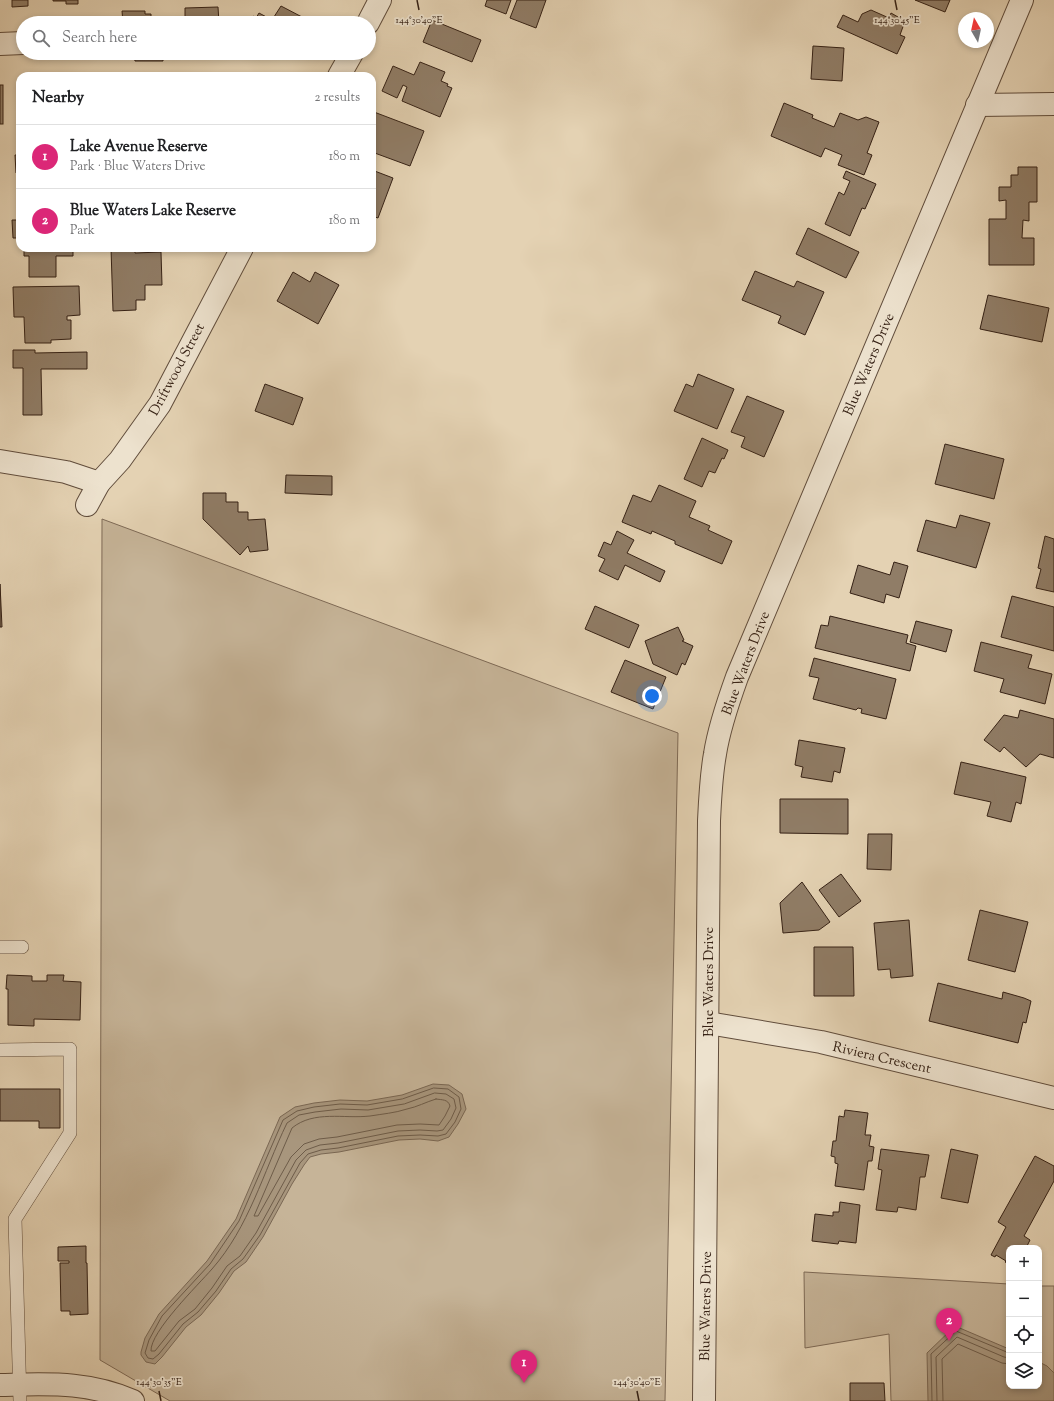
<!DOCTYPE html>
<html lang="en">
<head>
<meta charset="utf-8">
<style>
  :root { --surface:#fff; --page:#f2f2f2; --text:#202124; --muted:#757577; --line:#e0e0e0; --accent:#db2777 }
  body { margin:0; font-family:"Sorts Mill Goudy",serif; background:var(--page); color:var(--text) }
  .controls { position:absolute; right:12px; bottom:12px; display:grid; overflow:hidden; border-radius:8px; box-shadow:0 2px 6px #0003 }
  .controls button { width:36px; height:36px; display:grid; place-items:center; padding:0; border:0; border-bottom:1px solid var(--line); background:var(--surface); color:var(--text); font:20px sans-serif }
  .compass { position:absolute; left:958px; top:12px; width:36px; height:36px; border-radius:50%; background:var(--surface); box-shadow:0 2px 6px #0003; rotate:351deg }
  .you { position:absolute; left:652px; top:696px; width:14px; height:14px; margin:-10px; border:3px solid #fff; border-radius:50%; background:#1a73e8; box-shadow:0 0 0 6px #1a73e833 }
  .badge { display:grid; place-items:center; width:26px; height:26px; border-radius:50%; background:var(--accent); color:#fff; font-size:13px; font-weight:700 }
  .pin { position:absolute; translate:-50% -33px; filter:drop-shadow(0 1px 2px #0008) }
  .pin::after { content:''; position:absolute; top:21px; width:14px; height:12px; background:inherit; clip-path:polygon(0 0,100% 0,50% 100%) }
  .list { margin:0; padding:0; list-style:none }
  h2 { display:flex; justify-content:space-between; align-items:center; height:52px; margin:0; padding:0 16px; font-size:17px }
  h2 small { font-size:13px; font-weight:400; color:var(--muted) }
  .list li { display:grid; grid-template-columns:26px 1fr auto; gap:12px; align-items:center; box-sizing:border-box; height:64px; padding:0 16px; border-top:1px solid var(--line) }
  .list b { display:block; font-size:15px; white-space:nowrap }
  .list p { margin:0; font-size:13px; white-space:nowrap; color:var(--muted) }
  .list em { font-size:13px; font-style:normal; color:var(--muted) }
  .icon { flex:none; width:22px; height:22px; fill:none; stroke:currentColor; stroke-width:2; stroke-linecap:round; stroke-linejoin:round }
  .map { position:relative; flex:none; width:1054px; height:1401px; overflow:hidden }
  .search { position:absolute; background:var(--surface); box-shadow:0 2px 6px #0003; left:16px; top:16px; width:360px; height:44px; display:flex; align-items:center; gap:10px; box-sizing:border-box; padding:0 14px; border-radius:22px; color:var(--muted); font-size:15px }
  .panel { position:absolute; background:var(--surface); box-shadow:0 2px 6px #0003; left:16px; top:72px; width:360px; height:180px; border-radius:12px }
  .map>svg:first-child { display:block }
</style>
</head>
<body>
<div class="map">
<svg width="1054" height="1401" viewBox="0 0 1054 1401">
  <rect width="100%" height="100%" fill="#e4d2b3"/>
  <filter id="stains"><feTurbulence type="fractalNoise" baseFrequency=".005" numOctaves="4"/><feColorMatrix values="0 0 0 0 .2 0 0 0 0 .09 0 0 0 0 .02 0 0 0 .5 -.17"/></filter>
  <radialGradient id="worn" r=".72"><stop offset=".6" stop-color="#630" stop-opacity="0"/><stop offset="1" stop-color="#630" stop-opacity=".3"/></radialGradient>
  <g fill="#c6b498" stroke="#7e6a56">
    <polygon points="102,519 678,733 665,1401 170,1401 100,1360"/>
    <polygon points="804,1272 1009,1284 1009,1386 1039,1386 1039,1286 1054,1286 1054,1401 891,1401 889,1334 805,1348"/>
  </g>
  <g fill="#a8967d" stroke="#7a6753">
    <polygon points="433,1084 449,1085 462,1094 466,1109 458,1124 449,1137 438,1141 420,1139 399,1140 339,1152 321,1154 310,1157 304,1165 292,1184 263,1237 246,1262 234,1271 219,1293 201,1315 186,1327 162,1357 155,1364 146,1362 141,1355 141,1352 145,1338 159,1314 207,1261 236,1219 280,1117 295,1107 314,1103 340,1100 367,1101 402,1095"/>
    <polygon points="955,1326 1009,1349 1009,1386 1039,1386 1039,1362 1047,1366 1054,1373 1054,1401 928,1401 927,1353"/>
  </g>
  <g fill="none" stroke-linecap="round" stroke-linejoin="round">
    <g stroke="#6e5c49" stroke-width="1">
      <polygon points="434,1088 448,1089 459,1097 461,1109 455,1122 446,1134 438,1136 420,1135 398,1136 338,1148 321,1150 308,1154 300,1163 260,1235 243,1259 231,1269 216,1291 198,1312 183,1324 159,1354 153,1359 148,1358 145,1353 149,1340 162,1316 210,1264 239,1221 283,1120 297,1111 314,1107 340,1104 367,1105 402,1099"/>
      <path d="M435 1093 446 1094 454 1099 456 1108 451 1119 443 1130 437 1131 420 1130 398 1131 338 1143 320 1145 306 1150 296 1160 256 1233 240 1256 227 1266 212 1288 195 1309 179 1321 155 1351H151C150 1332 198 1285 212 1269 249 1227 263 1173 287 1123L299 1115 315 1112 341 1109 368 1110 404 1104Z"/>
      <path d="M436 1099C442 1100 448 1099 450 1106L445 1116 439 1125 420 1124 397 1125 337 1137 319 1139 304 1144 291 1157 258 1216H254L292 1128C314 1110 344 1119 370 1116 382 1114 395 1113 407 1109 417 1107 426 1102 436 1099Z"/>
      <polyline points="932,1401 931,1354 956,1331 1009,1353"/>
      <polyline points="937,1401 936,1357 957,1337 1004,1357 1009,1358"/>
      <polyline points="943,1401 942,1359 958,1344 1002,1363 1009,1364"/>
    </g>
  </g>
  <g fill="#907d67" stroke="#352115">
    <polygon points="12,0 28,0 28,6 12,7"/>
    <polygon points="53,0 78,0 78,4 66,4 66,1 53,1"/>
    <polygon points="487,0 511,0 506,14 485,6"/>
    <polygon points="517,0 546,0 536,28 510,18"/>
    <polygon points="915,0 950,0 945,12"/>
    <polygon points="281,6 302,17 301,20 306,23 250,23 253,16 256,18 259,13 272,20"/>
    <polygon points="218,7 219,23 185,23 185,8"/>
    <polygon points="871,10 889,18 891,13 905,21 900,35 905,37 897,54 837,27 843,15 858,22 862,14"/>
    <polygon points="122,11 145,11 145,14 151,14 151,23 123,23"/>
    <polygon points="432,20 481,40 472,62 423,42"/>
    <polygon points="813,46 844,48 842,81 811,79"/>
    <polygon points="123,53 163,53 163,61 135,61 134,56 123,56"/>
    <polygon points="179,53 210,53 209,53 209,57 179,58"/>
    <polygon points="420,62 445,72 441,81 448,84 447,86 452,88 440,117 402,101 407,87 403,85 397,98 382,91 393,66 414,75"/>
    <rect x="0" y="85" width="3" height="39"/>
    <polygon points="784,103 813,115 812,118 834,127 840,113 858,120 866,117 879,122 867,153 872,155 864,175 838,165 842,155 825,148 821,157 771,136"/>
    <polygon points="374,112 424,131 410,166 372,152 372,116"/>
    <polygon points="15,155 20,155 20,173 16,173"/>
    <polygon points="1018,167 1037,167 1037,202 1029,202 1029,221 1023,220 1022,238 1034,238 1034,265 989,265 989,219 1006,219 1006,200 999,201 999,187 1011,187 1011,175 1018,175"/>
    <polygon points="372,170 393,178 378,218 372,216"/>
    <polygon points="846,171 876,184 865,209 862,208 850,236 825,224 839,192 844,195 850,181 843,178"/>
    <polygon points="12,220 20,220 20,238 13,238"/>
    <polygon points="808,228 859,252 846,278 796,254"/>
    <polygon points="24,248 73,248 73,256 56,256 56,277 29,277 29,256 24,256"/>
    <polygon points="111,248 135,248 135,253 161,252 162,285 145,285 145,300 136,300 136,310 113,311"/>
    <polygon points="755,271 794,287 797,281 824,292 805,335 778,323 781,316 742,300"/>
    <polygon points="293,272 310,282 315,272 339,285 318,324 277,301"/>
    <polygon points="79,286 80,315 67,316 67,320 71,320 71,339 51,340 51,343 25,343 24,317 14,317 13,287"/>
    <polygon points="988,295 1049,308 1042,342 980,329"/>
    <polygon points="13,350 35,350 35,353 87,352 87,369 41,369 42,415 23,415 23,368 13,368"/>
    <polygon points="698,374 734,389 717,429 674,411 686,384 693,387"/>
    <polygon points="265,384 303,398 293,425 255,411"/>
    <polygon points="747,396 784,411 764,457 741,447 745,437 731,432"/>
    <polygon points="702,438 728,450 724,459 722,458 715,473 709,471 702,487 684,479"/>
    <polygon points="945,444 1004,459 994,499 935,484"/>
    <polygon points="286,475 332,476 332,495 285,493"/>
    <polygon points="659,485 696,501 689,517 710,526 708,530 732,541 722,564 675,544 675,541 652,531 651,534 622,522 633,495 651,502"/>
    <polygon points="203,493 226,493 226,502 238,502 238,512 248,512 248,520 265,519 268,550 250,552 248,546 240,555 203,519"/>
    <polygon points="960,515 990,523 976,568 917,551 926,520 956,528"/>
    <polygon points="617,531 634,540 627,553 665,571 660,582 625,565 618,580 599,571 605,559 598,556 604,542 611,545"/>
    <polygon points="1045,536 1054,539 1054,592 1036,588 1041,569 1038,568"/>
    <polygon points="894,562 908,566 899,598 886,594 884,603 850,593 858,565 890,575"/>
    <polygon points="0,584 2,627 0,627"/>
    <polygon points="1012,596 1054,607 1054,651 1001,637"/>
    <polygon points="595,606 639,625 629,648 585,629"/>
    <polygon points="830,616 908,635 906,643 916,646 910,671 815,648 821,625 828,626"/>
    <polygon points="916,621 952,630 946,652 910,642"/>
    <polygon points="678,627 684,640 682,641 693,646 685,665 682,663 677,675 653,664 645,641"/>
    <polygon points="981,642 1032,655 1028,668 1052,674 1045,704 1000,692 1004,679 974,671"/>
    <polygon points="814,658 896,679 886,719 861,713 862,709 858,708 856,710 813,699 819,678 809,676"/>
    <polygon points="625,660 666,677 653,709 611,692"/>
    <polygon points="1020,710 1054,719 1054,758 1040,754 1026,767 1004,747 1000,752 984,740 1004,715 1018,718"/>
    <polygon points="799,740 845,748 840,773 834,771 832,782 801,777 803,767 795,765"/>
    <polygon points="961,762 1026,777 1021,804 1016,802 1011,822 987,816 991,802 954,794"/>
    <polygon points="780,799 848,799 848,834 780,833"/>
    <polygon points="868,834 892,834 891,870 867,869"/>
    <polygon points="841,874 861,901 839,917 819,890"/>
    <polygon points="802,882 830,922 819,930 783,933 780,903"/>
    <polygon points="980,910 1028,922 1015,972 968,960"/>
    <polygon points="909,920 913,976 891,978 890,969 878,970 874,923"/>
    <polygon points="814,947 853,947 854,996 814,996"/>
    <polygon points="7,975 32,976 32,981 47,981 47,975 64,975 63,981 81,982 80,1020 34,1019 34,1026 8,1025 8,989 6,989"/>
    <polygon points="938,983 1002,999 1003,992 1024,998 1031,1001 1026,1023 1023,1022 1018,1043 929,1021"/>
    <polygon points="0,1089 60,1089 60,1128 39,1128 39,1121 0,1121"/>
    <polygon points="845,1110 868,1113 865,1135 871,1135 869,1146 874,1147 872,1161 868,1161 864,1190 835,1186 838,1164 835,1163 835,1157 831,1156 833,1141 836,1141 839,1116 844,1117"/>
    <polygon points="881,1149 929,1155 925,1177 920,1177 916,1210 898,1207 897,1212 876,1210 882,1170 878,1169"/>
    <polygon points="951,1149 978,1155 968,1203 941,1198"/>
    <polygon points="1035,1156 1054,1166 1054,1181 1024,1236 1030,1240 1026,1248 1009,1248 1009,1264 1005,1262 1006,1261 996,1255 995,1257 991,1255 1006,1227 998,1222"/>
    <polygon points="840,1202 860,1205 856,1243 839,1241 838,1244 812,1241 815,1214 833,1216 833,1212 839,1212"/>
    <polygon points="86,1246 86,1263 87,1263 88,1314 70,1315 70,1311 61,1311 60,1263 69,1263 69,1261 58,1261 58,1247"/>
    <polygon points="850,1383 884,1383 885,1401 850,1401"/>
  </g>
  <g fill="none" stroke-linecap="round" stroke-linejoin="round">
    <defs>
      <g id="service">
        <polyline points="0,947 22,947"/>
        <polyline points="0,1050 70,1049 70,1133 15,1219 20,1401"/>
      </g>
      <g id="minor">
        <polyline points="368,23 380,0"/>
        <polyline points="0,44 23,43"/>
        <polyline points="339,76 352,53"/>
        <polyline points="977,105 1054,104"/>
        <polyline points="0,461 66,472 99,483"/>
        <polyline points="87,505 99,483 120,460 160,404 242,248"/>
        <polyline points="708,1023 821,1042 1054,1098"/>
        <path d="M0 1385C48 1384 88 1381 133 1401"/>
        <path d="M704 1401 709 821C710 799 711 776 715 754 719 728 728 702 737 677L1022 0"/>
      </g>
    </defs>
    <use href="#service" stroke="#614d3c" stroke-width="14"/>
    <use href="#minor" stroke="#614d3c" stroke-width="24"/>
    <use href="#service" stroke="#ede2ce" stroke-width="13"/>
    <use href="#minor" stroke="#ede2ce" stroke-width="22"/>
  </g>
  <path fill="none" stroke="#352115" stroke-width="1.5" d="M417 0 419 10M895 0 897 10M159 1391 161 1401M637 1391 639 1401"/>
  <g text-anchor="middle" stroke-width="3.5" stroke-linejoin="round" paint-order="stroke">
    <g font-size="14" fill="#352115" stroke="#ede2ce">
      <text transform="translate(868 364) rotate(-67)" y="5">Blue Waters Drive</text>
      <text transform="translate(176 369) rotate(-62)" y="5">Driftwood Street</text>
      <text transform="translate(745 663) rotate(-69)" y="5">Blue Waters Drive</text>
      <text transform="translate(708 982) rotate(-90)" y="5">Blue Waters Drive</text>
      <text transform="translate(882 1057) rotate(13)" y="5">Riviera Crescent</text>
      <text transform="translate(705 1306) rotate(-89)" y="5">Blue Waters Drive</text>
    </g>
  </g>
  <g font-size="10" text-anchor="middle" fill="#352115" stroke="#ede2ce" stroke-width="3.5" stroke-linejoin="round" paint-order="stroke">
    <text x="419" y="23">144°30'40"E</text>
    <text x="897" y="23">144°30'45"E</text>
    <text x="159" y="1385">144°30'35"E</text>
    <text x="637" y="1385">144°30'40"E</text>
  </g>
  <rect width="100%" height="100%" filter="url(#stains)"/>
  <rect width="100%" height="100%" fill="url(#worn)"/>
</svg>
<div class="controls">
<button>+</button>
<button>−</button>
<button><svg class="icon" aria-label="locate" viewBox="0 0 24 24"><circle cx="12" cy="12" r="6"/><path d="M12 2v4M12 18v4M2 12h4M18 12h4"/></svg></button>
<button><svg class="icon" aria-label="layers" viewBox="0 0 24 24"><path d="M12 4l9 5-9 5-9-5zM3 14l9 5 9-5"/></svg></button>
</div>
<svg class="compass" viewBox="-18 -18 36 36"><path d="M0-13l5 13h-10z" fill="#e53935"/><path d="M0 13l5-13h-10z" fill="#757577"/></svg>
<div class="you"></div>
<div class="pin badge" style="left:524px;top:1383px">1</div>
<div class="pin badge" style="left:949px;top:1341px">2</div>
<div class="search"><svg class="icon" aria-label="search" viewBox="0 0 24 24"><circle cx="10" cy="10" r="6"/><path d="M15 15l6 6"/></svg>Search here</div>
<section class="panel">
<h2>Nearby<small>2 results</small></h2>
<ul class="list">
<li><span class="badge">1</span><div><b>Lake Avenue Reserve</b><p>Park · Blue Waters Drive</p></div><em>180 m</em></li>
<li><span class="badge">2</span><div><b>Blue Waters Lake Reserve</b><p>Park</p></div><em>180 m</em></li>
</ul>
</section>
</div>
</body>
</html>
